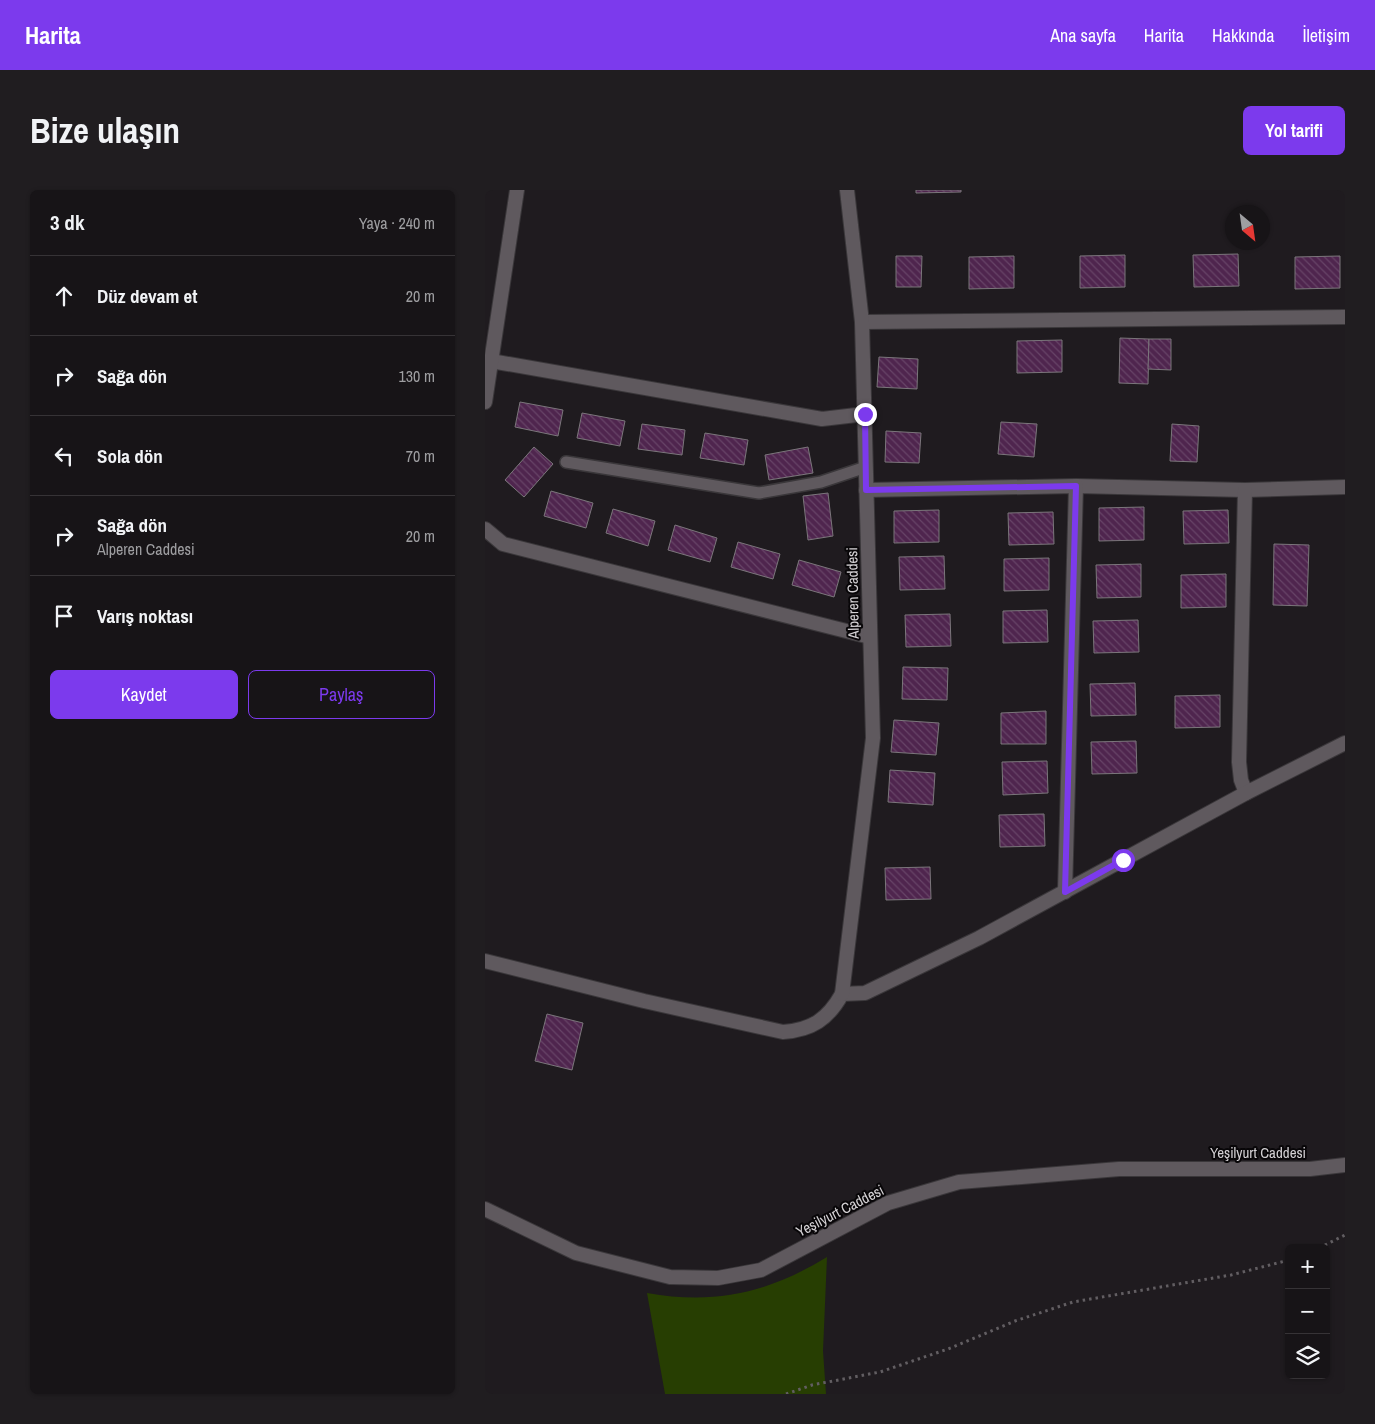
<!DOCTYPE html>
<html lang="tr">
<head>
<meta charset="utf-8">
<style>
  :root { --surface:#171417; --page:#201d20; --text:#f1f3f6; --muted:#9e9ea1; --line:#363336; --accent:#7c3aed }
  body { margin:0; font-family:"Archivo Narrow",sans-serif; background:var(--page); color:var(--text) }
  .controls { position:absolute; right:15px; bottom:15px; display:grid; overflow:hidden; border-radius:8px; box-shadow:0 1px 4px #0004 }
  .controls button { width:45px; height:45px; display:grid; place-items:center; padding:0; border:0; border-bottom:1px solid var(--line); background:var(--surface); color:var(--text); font:25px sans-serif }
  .compass { position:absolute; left:740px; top:15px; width:45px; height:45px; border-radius:50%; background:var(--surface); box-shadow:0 1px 4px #0004; rotate:151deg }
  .stop { position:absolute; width:15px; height:15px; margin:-11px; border:4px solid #7c3aed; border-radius:50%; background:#fff }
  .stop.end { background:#7c3aed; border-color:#fff; box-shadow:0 1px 5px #0008 }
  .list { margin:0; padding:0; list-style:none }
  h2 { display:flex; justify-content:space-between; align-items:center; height:65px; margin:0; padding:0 20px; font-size:21px }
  h2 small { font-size:16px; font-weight:400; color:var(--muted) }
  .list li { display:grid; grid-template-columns:32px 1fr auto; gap:15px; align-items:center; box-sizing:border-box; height:80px; padding:0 20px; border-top:1px solid var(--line) }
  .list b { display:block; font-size:19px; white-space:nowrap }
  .list p { margin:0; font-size:16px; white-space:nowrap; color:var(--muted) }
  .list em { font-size:16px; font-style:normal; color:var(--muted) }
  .actions { display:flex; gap:10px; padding:15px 20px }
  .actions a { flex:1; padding:11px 0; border:1px solid var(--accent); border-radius:8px; text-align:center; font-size:18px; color:var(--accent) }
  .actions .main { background:var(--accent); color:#fff }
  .icon { flex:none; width:28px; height:28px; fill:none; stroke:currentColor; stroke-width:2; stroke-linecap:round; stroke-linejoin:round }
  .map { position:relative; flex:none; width:860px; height:1204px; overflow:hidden; border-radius:8px }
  header { display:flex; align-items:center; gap:30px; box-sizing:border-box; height:70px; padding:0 25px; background:var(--accent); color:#fff }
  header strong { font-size:24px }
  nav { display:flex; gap:28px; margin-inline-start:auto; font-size:18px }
  .intro { display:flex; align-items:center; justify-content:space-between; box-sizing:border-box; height:120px; padding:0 30px }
  h1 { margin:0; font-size:35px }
  .button { padding:12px 22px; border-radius:8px; background:var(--accent); color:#fff; font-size:18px; font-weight:700 }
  main { display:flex; gap:30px; padding:0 30px }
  aside { flex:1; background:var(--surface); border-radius:8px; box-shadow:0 1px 4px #0004 }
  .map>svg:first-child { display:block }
</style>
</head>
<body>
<header>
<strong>Harita</strong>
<nav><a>Ana sayfa</a><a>Harita</a><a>Hakkında</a><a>İletişim</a></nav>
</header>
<div class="intro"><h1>Bize ulaşın</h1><a class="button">Yol tarifi</a></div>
<main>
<aside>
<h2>3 dk<small>Yaya · 240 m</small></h2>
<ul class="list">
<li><svg class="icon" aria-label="ahead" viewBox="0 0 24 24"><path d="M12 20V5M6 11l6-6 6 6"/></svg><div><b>Düz devam et</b></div><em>20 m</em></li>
<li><svg class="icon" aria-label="right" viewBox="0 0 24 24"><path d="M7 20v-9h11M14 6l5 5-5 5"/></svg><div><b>Sağa dön</b></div><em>130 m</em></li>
<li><svg class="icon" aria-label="left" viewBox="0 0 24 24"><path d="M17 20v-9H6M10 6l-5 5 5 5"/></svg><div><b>Sola dön</b></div><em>70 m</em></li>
<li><svg class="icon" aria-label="right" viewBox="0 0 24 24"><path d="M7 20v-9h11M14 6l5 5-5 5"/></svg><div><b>Sağa dön</b><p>Alperen Caddesi</p></div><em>20 m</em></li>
<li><svg class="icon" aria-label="arrive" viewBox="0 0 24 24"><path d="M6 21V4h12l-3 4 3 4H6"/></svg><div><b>Varış noktası</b></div></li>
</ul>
<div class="actions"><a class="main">Kaydet</a><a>Paylaş</a></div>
</aside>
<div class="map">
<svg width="860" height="1204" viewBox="0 0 860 1204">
  <defs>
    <pattern id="building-back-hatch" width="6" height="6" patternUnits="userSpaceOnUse" patternTransform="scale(1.25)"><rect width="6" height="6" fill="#4f254e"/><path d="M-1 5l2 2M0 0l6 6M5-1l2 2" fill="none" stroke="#674467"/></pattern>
  </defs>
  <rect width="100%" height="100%" fill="#1f1b1f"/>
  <path fill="#273e02" d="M342 1067 338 1161 341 1204H180L162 1103C230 1115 283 1103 342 1067Z"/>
  <g fill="url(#building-back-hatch)" stroke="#7b767b">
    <polygon points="431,0 476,0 476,2 431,3"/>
    <polygon points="753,64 754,96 709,97 708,65"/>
    <polygon points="640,65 640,97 595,98 595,66"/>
    <polygon points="411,66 437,66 436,97 411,97"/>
    <polygon points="529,66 529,98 484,99 484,67"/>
    <polygon points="855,66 855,98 810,99 810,67"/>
    <polygon points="635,148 664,149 663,194 634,193"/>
    <polygon points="664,149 686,149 686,180 663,179"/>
    <polygon points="577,150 577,182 532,183 532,151"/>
    <polygon points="394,167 433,169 432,199 392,197"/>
    <polygon points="35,212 78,220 73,246 30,237"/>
    <polygon points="97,223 140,231 135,256 92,248"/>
    <polygon points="516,232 552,234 549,267 513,264"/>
    <polygon points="157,234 200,240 197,265 153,259"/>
    <polygon points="687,234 714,236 712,272 685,271"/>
    <polygon points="401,241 436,243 434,273 400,272"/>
    <polygon points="220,243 263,250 259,275 215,268"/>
    <polygon points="49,257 68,274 39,307 20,290"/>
    <polygon points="323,257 328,283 284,290 280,265"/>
    <polygon points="66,301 108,313 101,338 59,326"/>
    <polygon points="343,303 348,346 323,350 318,306"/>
    <polygon points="659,317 659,350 614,351 614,318"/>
    <polygon points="128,319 170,331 163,356 121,343"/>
    <polygon points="454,320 454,352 409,353 409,321"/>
    <polygon points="743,320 744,353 699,354 698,321"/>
    <polygon points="568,322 569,354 524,355 523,323"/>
    <polygon points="190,335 232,348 225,372 183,360"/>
    <polygon points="253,352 295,364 288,389 246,377"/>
    <polygon points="789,354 824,355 822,416 788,415"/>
    <polygon points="459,366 460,399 415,400 414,367"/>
    <polygon points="564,368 564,400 519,401 519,369"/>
    <polygon points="314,370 356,382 349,407 307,395"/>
    <polygon points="656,374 656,407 612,408 611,375"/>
    <polygon points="741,384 741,417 696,418 696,385"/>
    <polygon points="562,420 563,452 518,453 518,421"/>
    <polygon points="465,424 466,456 421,457 420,425"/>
    <polygon points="653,430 654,462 609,463 608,431"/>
    <polygon points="418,477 463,478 462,510 417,509"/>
    <polygon points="650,493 651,525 606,526 605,494"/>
    <polygon points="735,505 735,537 690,538 690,506"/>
    <polygon points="561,521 561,554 516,554 516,523"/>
    <polygon points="409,530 454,533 451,565 406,562"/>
    <polygon points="651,551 652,583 607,584 606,552"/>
    <polygon points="562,571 563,603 518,605 517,572"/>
    <polygon points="405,580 450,583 448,615 403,612"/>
    <polygon points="559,624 560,656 515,657 514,625"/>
    <polygon points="445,677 446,709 401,710 400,678"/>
    <polygon points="62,824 98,833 87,880 50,871"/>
  </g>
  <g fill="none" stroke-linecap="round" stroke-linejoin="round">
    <defs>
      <polyline id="service" points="81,272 274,303 336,292 381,277"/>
      <g id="minor">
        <polyline points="377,132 860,127"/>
        <polyline points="6,171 337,229 380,224"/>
        <polyline points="0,212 32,0"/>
        <polyline points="381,300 591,296 760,300 860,297"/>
        <polyline points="760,300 754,572 756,590 761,603"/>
        <polyline points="0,339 18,354 385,447"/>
        <polyline points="580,702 591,296"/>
        <path d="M0 771 159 811 298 842C327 840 343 829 357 804L380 803 494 748 761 603 860 553"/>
      </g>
      <g id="tertiary">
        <polyline points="357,804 388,548 377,132 362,0"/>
        <polyline points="0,1019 91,1063 185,1087 233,1088 276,1080 403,1013 474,992 634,979 825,979 860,975"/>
      </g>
    </defs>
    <use href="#service" stroke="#3a373a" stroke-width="14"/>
    <use href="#minor" stroke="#3a373a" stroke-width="16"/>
    <use href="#tertiary" stroke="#3a373a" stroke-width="16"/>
    <g stroke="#625e62" stroke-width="3" stroke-dasharray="2.5 4" stroke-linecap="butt">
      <polyline points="834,1058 860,1045"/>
      <polyline points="301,1204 327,1195 395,1182 463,1159 530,1131 588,1112 746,1085 804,1070"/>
    </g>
    <use href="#service" stroke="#5f595e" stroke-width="11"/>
    <use href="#minor" stroke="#5f595e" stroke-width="14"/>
    <use href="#tertiary" stroke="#5f595e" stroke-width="14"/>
  </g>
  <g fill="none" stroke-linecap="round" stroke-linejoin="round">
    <polyline stroke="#7c3aed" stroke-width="6" points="380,224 381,300 591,296 580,702 638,670"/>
  </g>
  <g text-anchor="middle" stroke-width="4" stroke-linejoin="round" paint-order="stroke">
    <g font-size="15" fill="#d4d1d4" stroke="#080608">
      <text transform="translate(368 403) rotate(-91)" y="5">Alperen Caddesi</text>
      <text x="773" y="968">Yeşilyurt Caddesi</text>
      <text transform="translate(355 1021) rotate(-27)" y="5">Yeşilyurt Caddesi</text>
    </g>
  </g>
</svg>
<div class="controls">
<button>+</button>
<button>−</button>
<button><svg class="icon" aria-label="layers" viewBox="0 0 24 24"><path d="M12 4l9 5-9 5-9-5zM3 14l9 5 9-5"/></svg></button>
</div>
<svg class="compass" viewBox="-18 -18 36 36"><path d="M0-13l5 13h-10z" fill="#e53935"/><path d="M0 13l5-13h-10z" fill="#9e9ea1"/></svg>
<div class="stop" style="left:638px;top:670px"></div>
<div class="stop end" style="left:380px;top:224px"></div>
</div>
</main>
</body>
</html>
